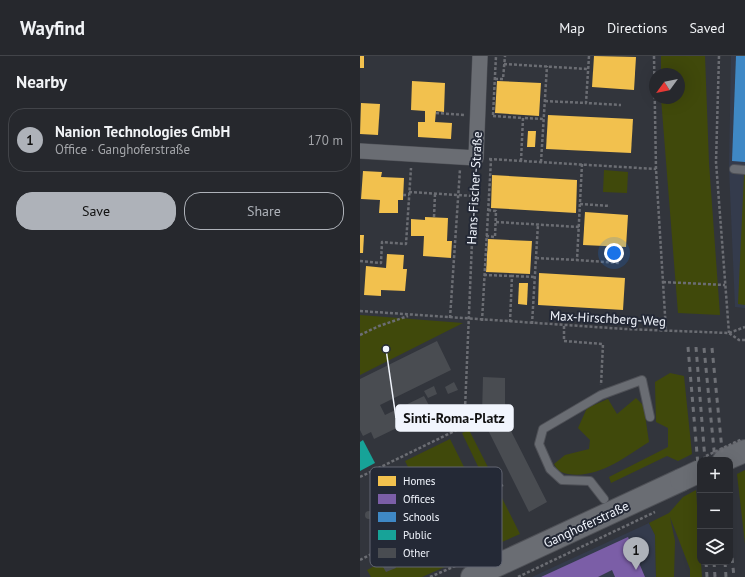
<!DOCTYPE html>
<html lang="en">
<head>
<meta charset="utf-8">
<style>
  :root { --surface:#26282d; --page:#323439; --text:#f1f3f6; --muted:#a4a6aa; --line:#424449; --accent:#aeb2b9 }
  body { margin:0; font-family:"PT Sans",sans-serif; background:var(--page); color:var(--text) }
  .controls { position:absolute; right:12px; bottom:12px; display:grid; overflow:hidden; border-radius:8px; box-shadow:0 4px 16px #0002 }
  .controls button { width:36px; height:36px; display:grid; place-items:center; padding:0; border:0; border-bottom:1px solid var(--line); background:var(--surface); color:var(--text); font:20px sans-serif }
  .compass { position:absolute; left:289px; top:12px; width:36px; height:36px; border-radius:50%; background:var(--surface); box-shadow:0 4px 16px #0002; rotate:237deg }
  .you { position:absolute; left:254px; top:197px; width:14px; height:14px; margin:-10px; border:3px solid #fff; border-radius:50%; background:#1a73e8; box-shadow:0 0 0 6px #1a73e833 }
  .badge { display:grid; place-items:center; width:26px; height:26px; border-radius:50%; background:var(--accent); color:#111; font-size:13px; font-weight:700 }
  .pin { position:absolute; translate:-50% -33px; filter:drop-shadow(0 1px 2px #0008) }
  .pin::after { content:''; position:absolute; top:21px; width:14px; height:12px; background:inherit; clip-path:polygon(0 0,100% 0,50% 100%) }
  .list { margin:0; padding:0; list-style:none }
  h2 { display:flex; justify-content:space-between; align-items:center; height:52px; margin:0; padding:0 16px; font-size:17px }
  h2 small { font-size:13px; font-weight:400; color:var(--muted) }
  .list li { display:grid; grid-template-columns:26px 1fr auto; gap:12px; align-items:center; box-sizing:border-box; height:64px; margin:0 8px 8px; padding:0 8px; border:1px solid var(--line); border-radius:16px }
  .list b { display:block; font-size:15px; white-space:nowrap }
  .list p { margin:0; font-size:13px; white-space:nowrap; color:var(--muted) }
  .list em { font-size:13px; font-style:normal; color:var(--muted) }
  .actions { display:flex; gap:8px; padding:12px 16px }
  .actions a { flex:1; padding:9px 0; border:1px solid var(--accent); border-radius:16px; text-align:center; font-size:14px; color:var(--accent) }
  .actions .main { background:var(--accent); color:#111 }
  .icon { flex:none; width:22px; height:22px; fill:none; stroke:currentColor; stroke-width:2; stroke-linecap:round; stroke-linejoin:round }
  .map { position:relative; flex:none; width:385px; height:521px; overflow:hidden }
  header { display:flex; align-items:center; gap:24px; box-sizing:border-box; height:56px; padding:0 20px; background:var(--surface); border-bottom:1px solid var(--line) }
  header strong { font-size:19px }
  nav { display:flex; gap:22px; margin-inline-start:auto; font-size:14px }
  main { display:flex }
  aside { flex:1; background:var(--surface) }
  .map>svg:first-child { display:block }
</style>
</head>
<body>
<header>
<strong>Wayfind</strong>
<nav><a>Map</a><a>Directions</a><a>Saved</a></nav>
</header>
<main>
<aside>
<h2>Nearby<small></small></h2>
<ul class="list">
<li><span class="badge">1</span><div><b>Nanion Technologies GmbH</b><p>Office · Ganghoferstraße</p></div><em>170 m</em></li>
</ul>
<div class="actions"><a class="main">Save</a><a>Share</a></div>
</aside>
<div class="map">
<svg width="385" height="521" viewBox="0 0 385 521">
  <rect width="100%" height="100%" fill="#32353c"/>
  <g fill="#343b4c">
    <polygon points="371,0 385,0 385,252 375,251 369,112"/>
    <polygon points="289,467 295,479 296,521 172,521"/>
  </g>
  <g fill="#40490b">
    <polygon points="301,0 345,0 349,107 360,259 318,257 301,42 319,42 319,18 301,18"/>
    <polygon points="244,114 268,116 267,137 243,136"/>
    <polygon points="384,119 385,119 385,249 378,248"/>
    <polygon points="0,259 103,267 0,319"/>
    <polygon points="310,317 324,320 332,398 318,405 307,400 251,427 249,421 308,391 308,372 296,366 295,326"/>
    <path d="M276 342 282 348 284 352 289 386C265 401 238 423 208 418 201 417 197 414 194 408L205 399 229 393 230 384 218 372 227 352 248 343 257 358Z"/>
    <polygon points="109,374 133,421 125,425 102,377"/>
    <polygon points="90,383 107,417 88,426 111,416 117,429 51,464 40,440 62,439 45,405"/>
    <polygon points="385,414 385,488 377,418"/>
    <polygon points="336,434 342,521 330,521 330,513 310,461 315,485 314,521 296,521 295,479 289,467 309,457 323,441"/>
    <polygon points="142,442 160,478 62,521 11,521 7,514"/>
  </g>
  <g fill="#f2c14e">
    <rect x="0" y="0" width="4" height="12"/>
    <polygon points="234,0 276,1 274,34 232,31"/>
    <polygon points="52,25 85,27 84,56 76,55 75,66 92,67 91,83 58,81 58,66 65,66 65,55 51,54"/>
    <polygon points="137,25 181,27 179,60 135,57"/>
    <polygon points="1,47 20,48 18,79 0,78"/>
    <polygon points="188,59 273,63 271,97 186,93"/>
    <polygon points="168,75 176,75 175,91 167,91"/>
    <polygon points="3,115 22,116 21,121 44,122 43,144 38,144 38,157 19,157 20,144 1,143"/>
    <polygon points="132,119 217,124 216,157 131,152"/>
    <polygon points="225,156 268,159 266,191 223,189"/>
    <polygon points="65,161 88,162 87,185 92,185 91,202 63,200 64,180 51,180 51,163 65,164"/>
    <polygon points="0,179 4,179 3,197 0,197"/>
    <polygon points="128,183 172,185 170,218 126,216"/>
    <polygon points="27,198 44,199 43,213 47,213 45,235 21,234 21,240 4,239 6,210 26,212"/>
    <polygon points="179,217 265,222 263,254 178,249"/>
    <polygon points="159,227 168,227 167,249 158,248"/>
  </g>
  <polygon fill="#7b5ea7" points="268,481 285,521 255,521 252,514 238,521 181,521"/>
  <polygon fill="#3f88c5" points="376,0 385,0 385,106 372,105"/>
  <polygon fill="#17a398" points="3,384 15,407 0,415 0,386"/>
  <g fill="#494c51">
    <polygon points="77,285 91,314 20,349 25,359 64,340 72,355 14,383 11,376 3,380 0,374 0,323"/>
    <polygon points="123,321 145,322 145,347 152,377 187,446 169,456 125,368 122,358"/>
    <polygon points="94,326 98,334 88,338 85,331"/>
    <polygon points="74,330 77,338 68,342 64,335"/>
    <circle cx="9" cy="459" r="4"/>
    <polygon points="33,506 36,512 26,516 23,511"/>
  </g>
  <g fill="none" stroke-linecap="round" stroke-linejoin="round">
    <defs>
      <g id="lane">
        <polyline points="374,113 385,114"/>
        <polyline points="244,443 230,425 202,424 190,413 179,388 183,373 241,339 282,324 290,361"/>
      </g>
      <polyline id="street" points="0,95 116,102 120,0"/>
      <g id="secondary">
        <polyline points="364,404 385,395"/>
        <polyline points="112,521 321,424"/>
      </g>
    </defs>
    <use href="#lane" stroke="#4f5157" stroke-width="10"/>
    <use href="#street" stroke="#4f5157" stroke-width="16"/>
    <use href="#secondary" stroke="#4f5157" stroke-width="24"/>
    <g stroke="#6b6d73" stroke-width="2.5" stroke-dasharray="3 2" stroke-linecap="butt">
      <polyline points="229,0 226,47 261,49"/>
      <polyline points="294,0 296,113 306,275"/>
      <polyline points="359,0 356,106 369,277"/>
      <polyline points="144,8 228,13"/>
      <polyline points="135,23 143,23 145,0"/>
      <polyline points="185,45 226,47"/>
      <polyline points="76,57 105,59"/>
      <polyline points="133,59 136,0"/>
      <polyline points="133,60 163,62"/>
      <polyline points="129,103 296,113"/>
      <polyline points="161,105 163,62 184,63"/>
      <polyline points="181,106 187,10"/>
      <polyline points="222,108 217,204 259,207"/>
      <polyline points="49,136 114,140"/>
      <polyline points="43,139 49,139"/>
      <polyline points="220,148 250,150"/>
      <polyline points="74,161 75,138"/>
      <polyline points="136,166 219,171"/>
      <polyline points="126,180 135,181 136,155 128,154"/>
      <polyline points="176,202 217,204"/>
      <polyline points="0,205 21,207 22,186 46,188 51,112"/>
      <polyline points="124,219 152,220"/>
      <polyline points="303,226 365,229"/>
      <polyline points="0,255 265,273 369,277 379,284 385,284"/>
      <polyline points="90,262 100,113"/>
      <polyline points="122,265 131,104"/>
      <polyline points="150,266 152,220 175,221"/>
      <polyline points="172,268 178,168"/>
      <polyline points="204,270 204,285 243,288 241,329"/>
      <polyline points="369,277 385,271"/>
      <polyline points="0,279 19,270 48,260"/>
      <polyline points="105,353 115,114"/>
      <polyline points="0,421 111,367"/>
      <polyline points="0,504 143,429"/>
      <polyline points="70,521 102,507"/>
      <polyline points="158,521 295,456"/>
    </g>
    <use href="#lane" stroke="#6a6d73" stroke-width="8"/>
    <use href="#street" stroke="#6a6d73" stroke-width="15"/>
    <use href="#secondary" stroke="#6a6d73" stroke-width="22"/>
    <g stroke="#6e7076" stroke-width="3" stroke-dasharray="5 5" stroke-linecap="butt">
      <polyline points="328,291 340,433"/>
      <polyline points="336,291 345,404"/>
      <polyline points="344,292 355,404"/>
      <polyline points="352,292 363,404"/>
      <polyline points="370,482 374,521"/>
      <polyline points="346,506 347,521"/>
      <polyline points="354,506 355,521"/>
      <polyline points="365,506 366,521"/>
    </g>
    <defs>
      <polyline id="secondary-bridge" points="321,424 340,415"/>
    </defs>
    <use href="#secondary-bridge" stroke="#4f5157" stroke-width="24" stroke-linecap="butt"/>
    <polyline stroke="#6b6d73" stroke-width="2.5" stroke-dasharray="3 2" stroke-linecap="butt" points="346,400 382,383"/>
    <use href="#secondary-bridge" stroke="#6a6d73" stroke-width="22"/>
  </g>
  <g text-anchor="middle" stroke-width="4" stroke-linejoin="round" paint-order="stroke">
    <g font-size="13" fill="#f1f5fd" stroke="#242936">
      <text transform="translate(114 132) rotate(-87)" y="5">Hans-Fischer-Straße</text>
      <text transform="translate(248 262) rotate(3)" y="5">Max-Hirschberg-Weg</text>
      <text transform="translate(226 468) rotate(-25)" y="5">Ganghoferstraße</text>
    </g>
  </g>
  <rect x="10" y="411" width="132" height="100" rx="6" fill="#242936" stroke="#626672" stroke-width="1"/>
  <rect x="18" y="420" width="18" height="10" fill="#f2c14e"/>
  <rect x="18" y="438" width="18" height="10" fill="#7b5ea7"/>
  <rect x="18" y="456" width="18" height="10" fill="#3f88c5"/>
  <rect x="18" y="474" width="18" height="10" fill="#17a398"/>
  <rect x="18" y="492" width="18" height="10" fill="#494c51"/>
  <g font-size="11" fill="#f1f5fd">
    <text x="43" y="429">Homes</text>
    <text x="43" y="447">Offices</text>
    <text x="43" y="465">Schools</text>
    <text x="43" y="483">Public</text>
    <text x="43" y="501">Other</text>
  </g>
  <path fill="none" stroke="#f1f5fd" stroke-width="1.5" d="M26 293L36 362"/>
  <circle fill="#f1f5fd" stroke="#242936" stroke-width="1.5" cx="26" cy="293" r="4"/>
  <rect fill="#f1f5fd" stroke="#f1f5fd" stroke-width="1.5" x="36" y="349" width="117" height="26" rx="4"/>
  <g font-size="14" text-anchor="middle" font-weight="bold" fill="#111">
    <text x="94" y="367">Sinti-Roma-Platz</text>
  </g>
</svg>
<div class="controls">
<button>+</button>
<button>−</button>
<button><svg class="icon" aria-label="layers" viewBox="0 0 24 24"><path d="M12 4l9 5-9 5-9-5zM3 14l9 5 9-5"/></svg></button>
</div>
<svg class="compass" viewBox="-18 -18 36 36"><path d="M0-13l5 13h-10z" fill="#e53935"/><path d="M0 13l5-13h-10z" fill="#a4a6aa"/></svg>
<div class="you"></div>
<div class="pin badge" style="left:276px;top:514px">1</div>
</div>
</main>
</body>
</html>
